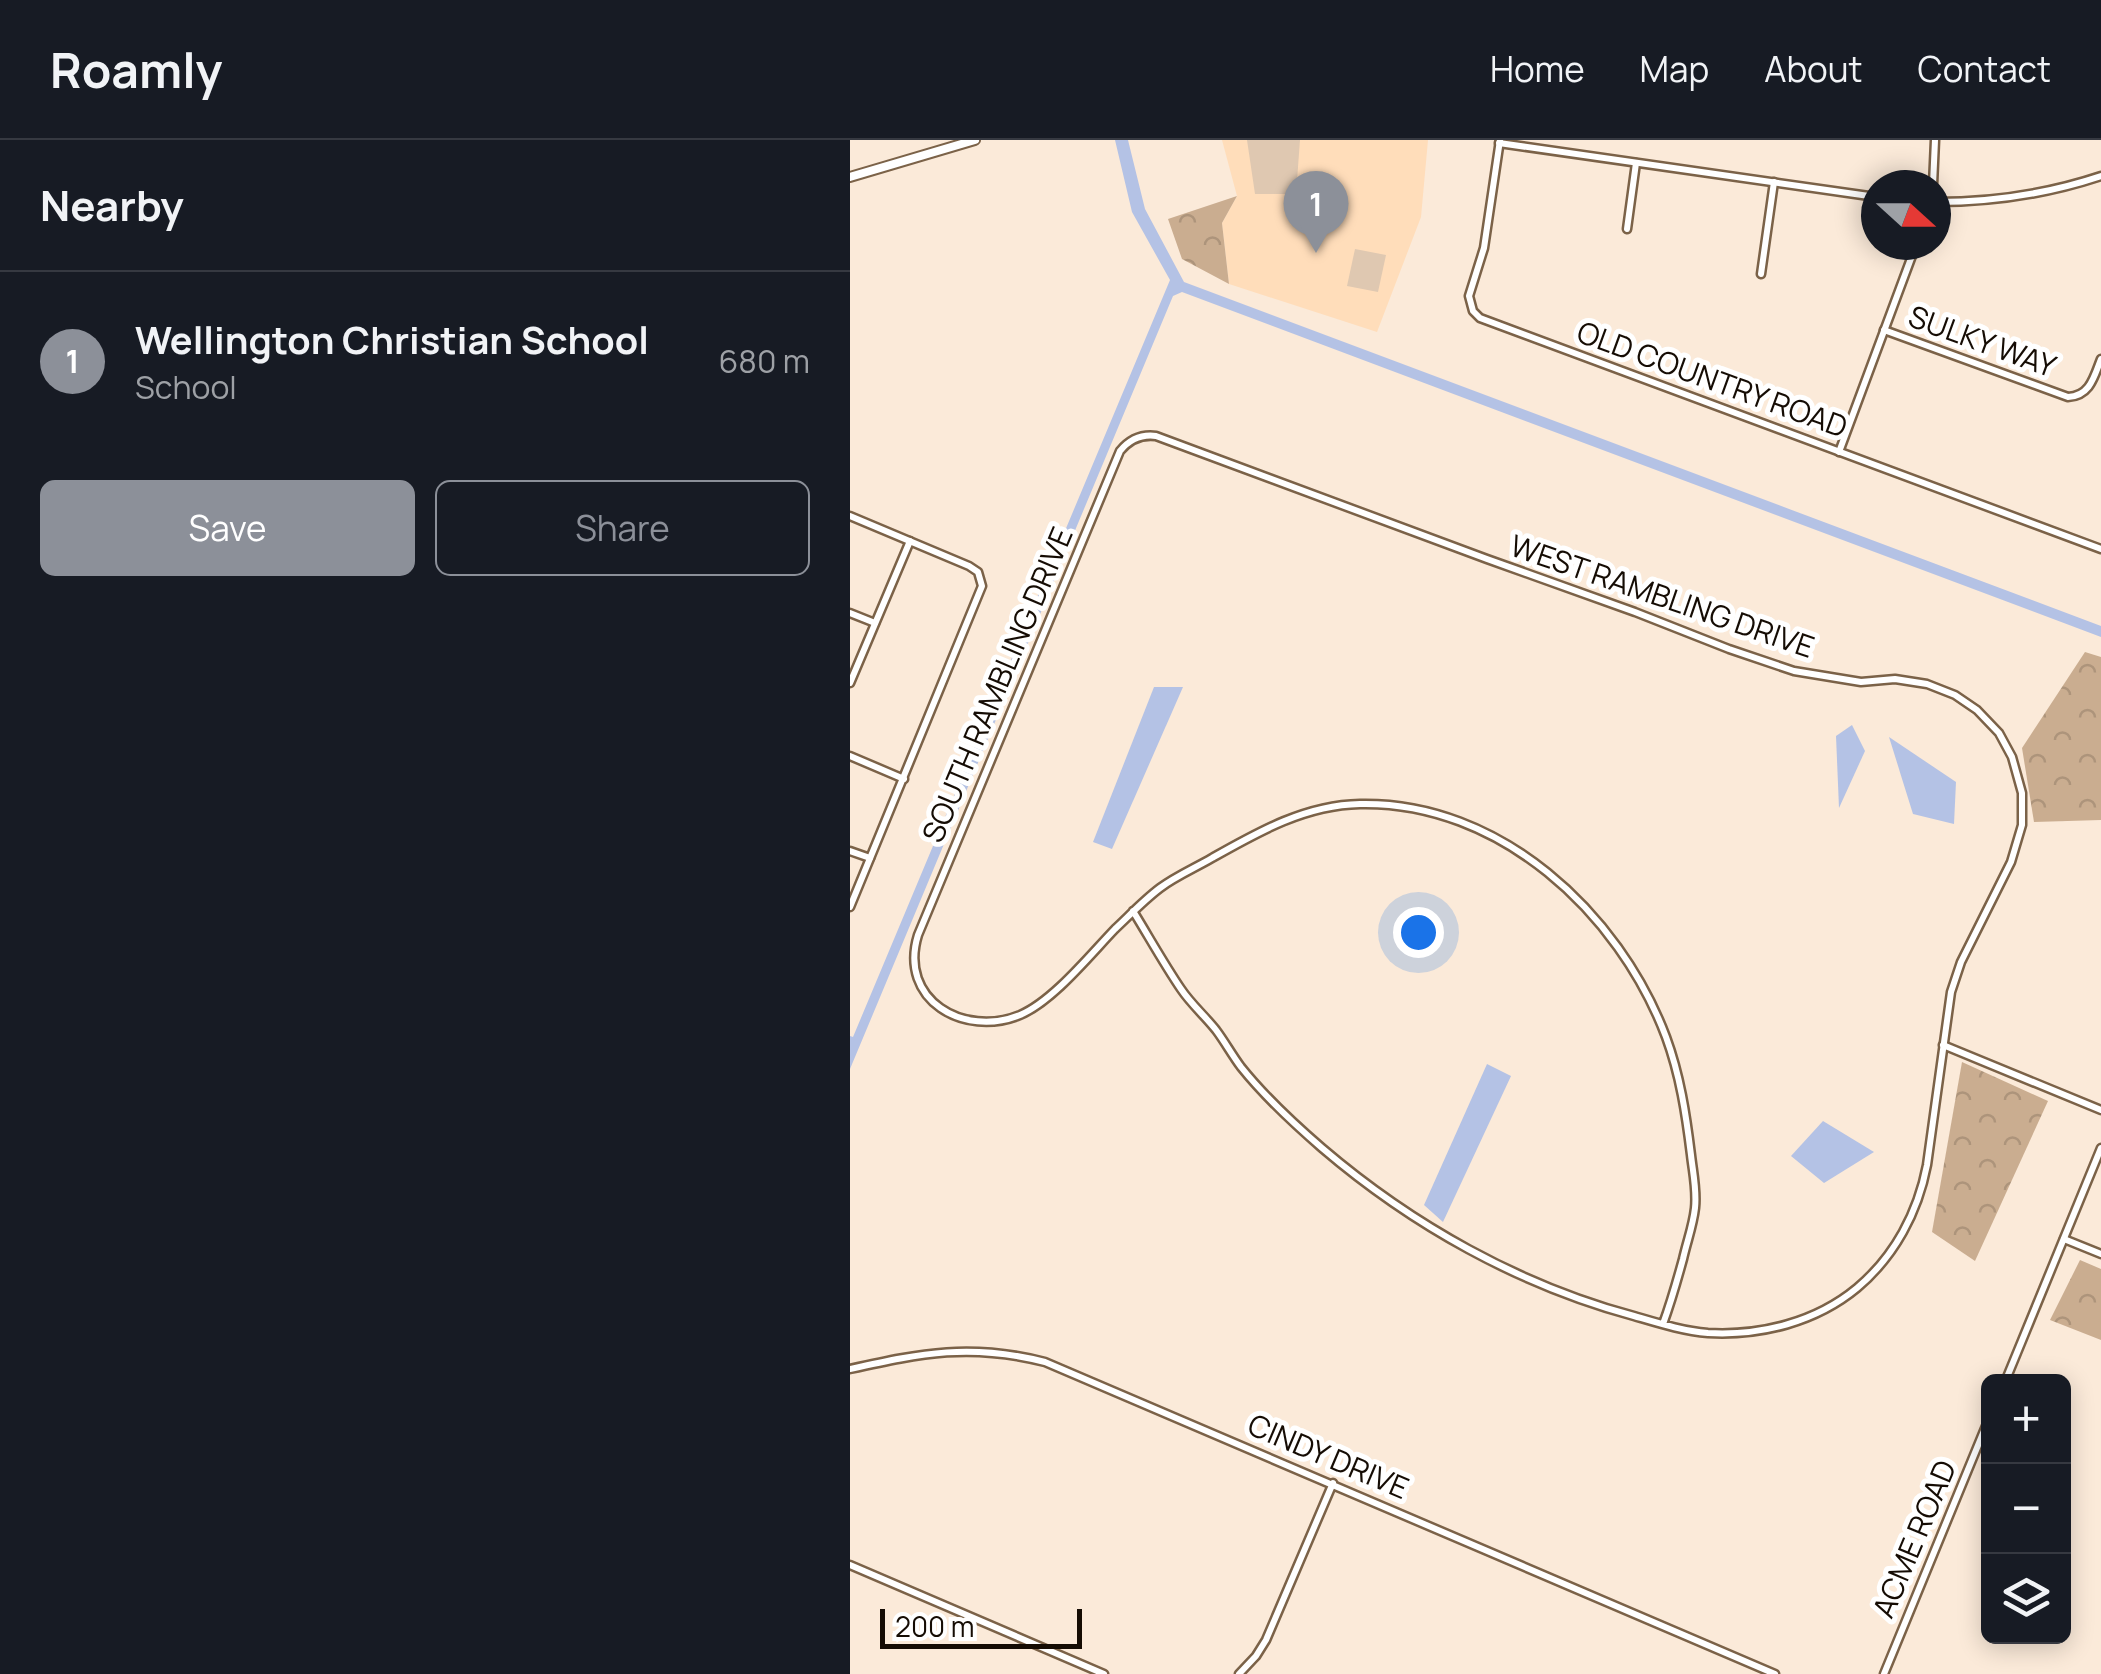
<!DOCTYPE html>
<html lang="en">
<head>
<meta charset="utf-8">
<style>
  :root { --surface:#171b24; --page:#242831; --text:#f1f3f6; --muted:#9ea1a6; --line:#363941; --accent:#8c9099 }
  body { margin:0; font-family:Manrope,sans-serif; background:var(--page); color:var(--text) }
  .controls { position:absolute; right:30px; bottom:30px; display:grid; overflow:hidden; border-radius:15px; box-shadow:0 5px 25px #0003 }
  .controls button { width:90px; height:90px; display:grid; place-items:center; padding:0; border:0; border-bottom:2px solid var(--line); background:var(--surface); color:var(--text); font:50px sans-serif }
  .compass { position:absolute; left:1011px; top:30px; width:90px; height:90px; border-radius:50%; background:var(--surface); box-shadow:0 5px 25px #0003; rotate:111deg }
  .scale { position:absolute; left:30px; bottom:25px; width:202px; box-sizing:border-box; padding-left:10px; border:5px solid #150c04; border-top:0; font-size:28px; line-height:35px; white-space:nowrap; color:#150c04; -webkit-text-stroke:8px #fff; paint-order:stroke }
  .you { position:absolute; left:568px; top:792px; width:35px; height:35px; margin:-25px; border:8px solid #fff; border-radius:50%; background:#1a73e8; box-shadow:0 0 0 15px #1a73e833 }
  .badge { display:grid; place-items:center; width:65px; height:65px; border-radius:50%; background:var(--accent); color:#fff; font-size:32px; font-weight:700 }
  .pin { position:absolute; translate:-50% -82px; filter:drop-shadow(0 2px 5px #0008) }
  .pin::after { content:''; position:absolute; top:52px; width:35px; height:30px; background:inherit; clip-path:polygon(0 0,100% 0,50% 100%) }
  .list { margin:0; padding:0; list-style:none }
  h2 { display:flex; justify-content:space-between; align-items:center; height:130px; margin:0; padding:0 40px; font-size:42px }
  h2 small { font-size:32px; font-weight:400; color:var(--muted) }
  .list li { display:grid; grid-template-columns:65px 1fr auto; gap:30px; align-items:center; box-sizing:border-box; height:180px; padding:0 40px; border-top:2px solid var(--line) }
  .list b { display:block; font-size:38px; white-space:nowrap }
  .list p { margin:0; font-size:32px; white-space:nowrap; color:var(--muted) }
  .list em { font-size:32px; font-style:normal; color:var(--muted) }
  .actions { display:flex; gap:20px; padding:30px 40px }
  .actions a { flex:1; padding:22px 0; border:2px solid var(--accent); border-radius:15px; text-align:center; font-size:35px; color:var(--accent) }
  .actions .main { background:var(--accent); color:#fff }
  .icon { flex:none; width:55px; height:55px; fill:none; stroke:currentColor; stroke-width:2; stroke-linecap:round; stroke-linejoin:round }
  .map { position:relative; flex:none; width:1251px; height:1534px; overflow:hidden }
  header { display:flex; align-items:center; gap:60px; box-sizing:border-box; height:140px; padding:0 50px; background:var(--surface); border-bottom:2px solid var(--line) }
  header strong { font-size:48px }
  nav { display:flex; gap:55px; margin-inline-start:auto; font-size:35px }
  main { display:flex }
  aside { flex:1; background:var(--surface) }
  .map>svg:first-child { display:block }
</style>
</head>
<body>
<header>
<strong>Roamly</strong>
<nav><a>Home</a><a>Map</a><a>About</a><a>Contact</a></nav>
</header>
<main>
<aside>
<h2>Nearby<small></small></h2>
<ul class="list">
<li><span class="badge">1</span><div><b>Wellington Christian School</b><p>School</p></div><em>680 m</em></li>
</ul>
<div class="actions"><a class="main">Save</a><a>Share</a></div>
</aside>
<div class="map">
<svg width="1251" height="1534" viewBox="0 0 1251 1534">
  <defs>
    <pattern id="forest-crowns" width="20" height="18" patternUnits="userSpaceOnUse" patternTransform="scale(2.5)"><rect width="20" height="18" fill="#caad90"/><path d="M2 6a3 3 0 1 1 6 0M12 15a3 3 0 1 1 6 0" fill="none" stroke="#ad947b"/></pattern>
  </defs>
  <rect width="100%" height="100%" fill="#fbead9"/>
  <polygon fill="#ffddba" points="372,0 578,0 571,77 527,192 379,144 372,83 387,56"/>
  <g fill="url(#forest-crowns)">
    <polygon points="387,56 372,83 379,144 332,119 318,79"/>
    <polygon points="1235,512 1251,517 1251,680 1184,682 1172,608"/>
    <polygon points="1112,922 1198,961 1125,1121 1082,1092"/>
    <polygon points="1230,1120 1251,1129 1251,1200 1200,1180"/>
  </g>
  <g fill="#dfc8b1">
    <polygon points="397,0 450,0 446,54 405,54"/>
    <polygon points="505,109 536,115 528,152 497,146"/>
  </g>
  <g fill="#b4c2e5">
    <polygon points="265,0 278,0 295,69 334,142 1251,486 1251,497 332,152 323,156 0,929 0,896 3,897 320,140 282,72"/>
    <polygon points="304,547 333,547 262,709 243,702"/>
    <polygon points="1002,585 1015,611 989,668 986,596"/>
    <polygon points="1039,597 1106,642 1104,684 1063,674"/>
    <polygon points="637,924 661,936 593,1082 574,1065"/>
    <polygon points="973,981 1024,1012 974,1043 941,1016"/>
  </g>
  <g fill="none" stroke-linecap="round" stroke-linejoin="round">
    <defs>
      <g id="minor">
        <polyline points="650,0 634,108 619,156 623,171 630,178 1251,409"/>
        <polyline points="649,3 1026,57"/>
        <polyline points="1083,45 1085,0"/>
        <path d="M1086 62C1142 62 1197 54 1251 36"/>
        <polyline points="777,89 786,23"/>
        <polyline points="911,134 924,42"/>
        <path d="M1034 190 1218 257C1240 256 1244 237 1251 219"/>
        <polyline points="989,312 1066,105"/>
        <polyline points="0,376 119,426 128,432 132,446 0,767"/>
        <polyline points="0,473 25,483"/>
        <polyline points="0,543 60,401"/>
        <polyline points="0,616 54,639"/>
        <polyline points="0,711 20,718"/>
        <path d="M283 771C299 797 314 824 331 849 341 864 355 876 366 890 375 902 382 915 391 927 415 957 443 983 472 1008 562 1085 669 1145 784 1176 808 1183 833 1191 858 1193 911 1196 966 1182 1007 1148 1045 1116 1068 1072 1077 1025L1101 852 1111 822 1161 722 1172 685V653L1162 617 1149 593 1127 570 1105 555 1077 544 1045 539 1011 542 944 531 879 509 785 472 637 419 306 296C291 294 280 299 270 311L68 795C48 860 114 898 170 875 203 861 240 815 265 789 280 775 294 760 310 748 326 736 345 728 362 718 408 692 455 665 510 664 649 661 769 772 816 897 830 935 836 974 841 1015 843 1033 847 1050 845 1068 843 1086 837 1101 833 1119 827 1141 821 1162 813 1184"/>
        <polyline points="1093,905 1251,970"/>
        <polyline points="1214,1099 1251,1114"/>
        <path d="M0 1229C72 1213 121 1203 195 1222L925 1534"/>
        <polyline points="1155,1242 1251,1008"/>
        <polyline points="0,1425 254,1534"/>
        <polyline points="389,1534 406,1516 416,1500 483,1343"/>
        <polyline points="1034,1534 1138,1281"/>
      </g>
      <polyline id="tertiary" points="0,37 125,0"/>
    </defs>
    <use href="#minor" stroke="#7b6248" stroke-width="11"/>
    <use href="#tertiary" stroke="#7b6248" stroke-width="12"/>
    <use href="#minor" stroke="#fff" stroke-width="6"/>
    <use href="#tertiary" stroke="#fff" stroke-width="8"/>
  </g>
  <g text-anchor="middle" stroke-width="10" stroke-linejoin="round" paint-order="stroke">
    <g font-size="30" fill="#150c04" stroke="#fff">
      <text transform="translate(1132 202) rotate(20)" y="10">SULKY WAY</text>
      <text transform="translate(862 240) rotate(20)" y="10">OLD COUNTRY ROAD</text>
      <text transform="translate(812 457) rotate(19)" y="10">WEST RAMBLING DRIVE</text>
      <text transform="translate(148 545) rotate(-67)" y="10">SOUTH RAMBLING DRIVE</text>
      <text transform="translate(478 1317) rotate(23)" y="10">CINDY DRIVE</text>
      <text transform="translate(1065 1399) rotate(-67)" y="10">ACME ROAD</text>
    </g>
  </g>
</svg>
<div class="controls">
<button>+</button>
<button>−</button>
<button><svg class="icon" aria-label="layers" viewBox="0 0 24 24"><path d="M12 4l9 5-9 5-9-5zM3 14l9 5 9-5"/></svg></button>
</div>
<svg class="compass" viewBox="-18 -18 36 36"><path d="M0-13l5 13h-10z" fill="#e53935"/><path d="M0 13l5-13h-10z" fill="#9ea1a6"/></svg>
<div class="scale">200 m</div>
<div class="you"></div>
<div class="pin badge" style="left:466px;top:113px">1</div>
</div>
</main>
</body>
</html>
